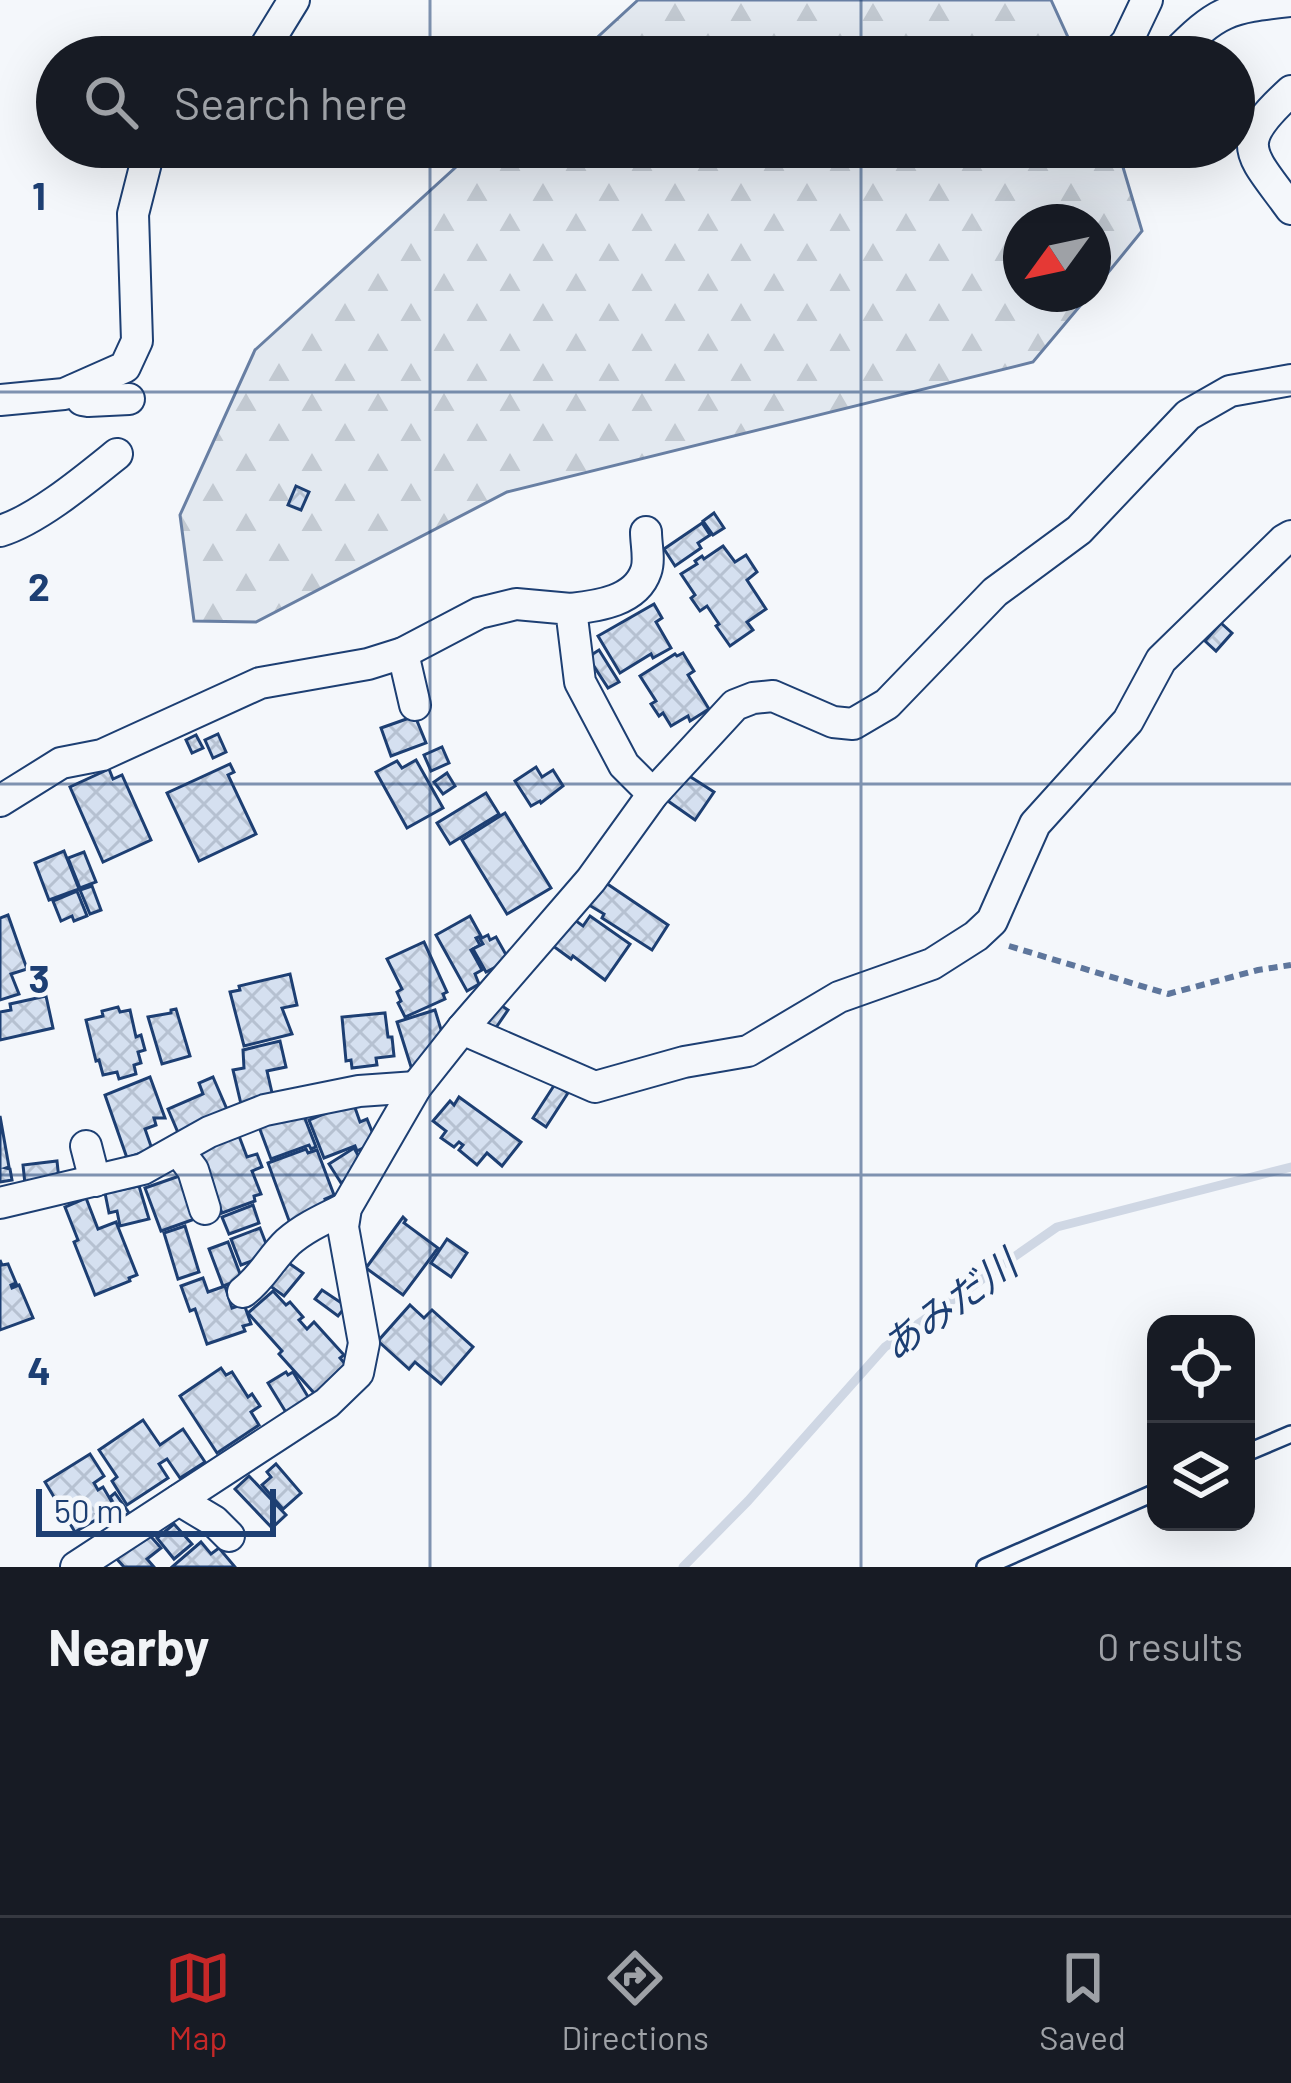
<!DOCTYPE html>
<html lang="en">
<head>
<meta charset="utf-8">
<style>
  :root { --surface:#171b24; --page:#20242c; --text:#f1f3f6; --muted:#9ea1a6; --line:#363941; --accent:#c62828 }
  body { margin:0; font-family:Barlow,"Noto Sans JP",sans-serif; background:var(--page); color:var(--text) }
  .controls { position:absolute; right:36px; bottom:36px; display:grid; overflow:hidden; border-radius:24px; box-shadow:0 12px 48px #0002 }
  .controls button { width:108px; height:108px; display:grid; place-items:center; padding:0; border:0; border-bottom:3px solid var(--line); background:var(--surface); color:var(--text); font:60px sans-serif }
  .compass { position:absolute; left:1003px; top:204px; width:108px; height:108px; border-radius:50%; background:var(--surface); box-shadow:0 12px 48px #0002; rotate:237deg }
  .scale { position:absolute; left:36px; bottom:30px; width:240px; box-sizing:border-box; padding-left:12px; border:6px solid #1d3f73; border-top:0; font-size:33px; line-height:42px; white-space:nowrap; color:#1d3f73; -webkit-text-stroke:9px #f4f7fb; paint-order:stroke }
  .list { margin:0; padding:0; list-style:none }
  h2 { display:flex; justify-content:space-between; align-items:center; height:156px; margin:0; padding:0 48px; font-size:51px }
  h2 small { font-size:39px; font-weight:400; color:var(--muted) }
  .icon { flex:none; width:66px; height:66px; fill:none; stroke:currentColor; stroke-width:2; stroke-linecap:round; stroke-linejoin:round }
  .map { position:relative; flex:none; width:1291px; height:1567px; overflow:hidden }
  .search { position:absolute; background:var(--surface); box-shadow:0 12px 48px #0002; left:36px; right:36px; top:36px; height:132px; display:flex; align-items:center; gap:30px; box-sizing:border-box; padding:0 42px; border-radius:66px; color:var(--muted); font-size:45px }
  .sheet { height:348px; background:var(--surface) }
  nav { display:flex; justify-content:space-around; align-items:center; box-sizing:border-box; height:168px; border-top:3px solid var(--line); background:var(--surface); font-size:33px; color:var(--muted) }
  nav a { display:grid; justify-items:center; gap:6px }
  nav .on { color:var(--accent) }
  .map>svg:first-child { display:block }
</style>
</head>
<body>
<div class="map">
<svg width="1291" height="1567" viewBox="0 0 1291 1567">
  <defs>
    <pattern id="forest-firs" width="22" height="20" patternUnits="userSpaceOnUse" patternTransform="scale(3)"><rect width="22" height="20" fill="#e3e9f0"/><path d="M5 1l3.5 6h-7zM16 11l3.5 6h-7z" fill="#c2c9d1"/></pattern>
    <pattern id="building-cross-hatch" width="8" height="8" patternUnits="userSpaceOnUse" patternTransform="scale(3)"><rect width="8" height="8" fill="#d5e0f0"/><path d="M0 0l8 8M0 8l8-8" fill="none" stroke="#b6c1d1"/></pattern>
  </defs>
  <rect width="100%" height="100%" fill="#f4f7fb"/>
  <g fill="url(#forest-firs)" stroke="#687fa3" stroke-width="3">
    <polygon points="638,0 1051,0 1077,57 576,57"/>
    <polygon points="478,147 1117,147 1142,231 1093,291 1093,222 1021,222 1021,294 1090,294 1033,362 507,492 256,622 194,621 180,515 255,350"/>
  </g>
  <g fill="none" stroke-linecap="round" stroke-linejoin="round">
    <polyline stroke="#cfd7e4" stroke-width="9" points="683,1567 748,1501 885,1347 1057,1227 1291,1167"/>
  </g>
  <g fill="url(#building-cross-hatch)" stroke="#1d3f73" stroke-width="3">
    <polygon points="238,39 246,48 237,56 228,48"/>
    <polygon points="296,486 309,492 301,510 288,505"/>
    <polygon points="714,513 724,528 713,535 703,521"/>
    <polygon points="702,523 710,535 698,543 701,548 675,566 664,549"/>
    <polygon points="723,546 735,562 746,555 757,572 747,580 766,609 747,622 753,630 730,646 716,626 719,624 707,606 700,611 691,598 695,595 681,574 697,564 695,561 702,556 704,559"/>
    <polygon points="654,604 662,618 656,622 671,648 653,658 651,654 620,673 598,636"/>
    <polygon points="1221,623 1232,633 1216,651 1205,641"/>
    <polygon points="599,650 619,682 608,688 588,657"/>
    <polygon points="683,653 694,671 688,675 709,709 690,721 688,716 671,726 663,713 659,716 651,704 656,701 640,676 675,654 677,656"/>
    <polygon points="415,716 426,743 391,756 381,728"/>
    <polygon points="218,734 226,752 213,758 205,740"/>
    <polygon points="196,735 203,748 192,753 186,740"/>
    <polygon points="442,747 449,763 431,771 424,755"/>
    <polygon points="416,760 443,808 407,828 376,772 397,761 402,768"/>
    <polygon points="230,764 234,772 228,775 256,834 199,861 167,793"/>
    <polygon points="536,767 542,777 553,770 563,786 541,803 540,801 531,806 515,781"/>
    <polygon points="109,769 113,779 122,775 151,840 103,862 70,787"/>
    <polygon points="447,773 455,786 443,794 434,782"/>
    <polygon points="686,774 714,792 695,820 668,801"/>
    <polygon points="486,793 499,814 450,844 437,823"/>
    <polygon points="505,813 551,888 507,914 462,840"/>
    <polygon points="64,851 79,889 49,900 35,863"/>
    <polygon points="84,852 96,882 80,888 68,858"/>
    <polygon points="603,881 668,925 652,950 602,918 604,914 589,905"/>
    <polygon points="92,886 101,910 90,914 80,890"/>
    <polygon points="77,891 87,916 74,921 72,916 61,921 53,901"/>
    <polygon points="8,915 27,969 11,974 19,994 0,1000 0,918"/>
    <polygon points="470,916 481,936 476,938 480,945 471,950 482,970 475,974 479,984 467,991 436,935"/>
    <polygon points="590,916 630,944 605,980 573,956 571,959 553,946 572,918 583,926"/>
    <polygon points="488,935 490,940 496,937 509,960 486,972 473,949 483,944 480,939"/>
    <polygon points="424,942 447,992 443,994 445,999 405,1017 398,1003 401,1001 397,992 402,989 387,959"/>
    <polygon points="290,974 297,1005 282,1008 292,1034 244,1046 230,992 240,990 239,986"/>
    <polygon points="46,996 53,1028 0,1040 0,1012 11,1010 10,1004"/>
    <polygon points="496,1002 508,1010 495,1029 483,1021"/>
    <polygon points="118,1007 120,1012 130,1010 136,1037 141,1035 145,1050 138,1052 141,1063 134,1065 136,1074 119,1079 117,1072 103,1075 99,1060 96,1061 86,1020 103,1016 102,1011"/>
    <polygon points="176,1009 190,1056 162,1064 148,1017 171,1013 171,1010"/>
    <polygon points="435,1010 443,1036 412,1070 397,1022"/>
    <polygon points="385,1013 388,1037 392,1037 394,1056 376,1058 377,1065 352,1068 351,1060 346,1061 342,1017"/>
    <polygon points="280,1041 286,1067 267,1071 273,1097 241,1104 233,1070 244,1068 243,1050"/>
    <polygon points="150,1077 165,1118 154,1118 156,1125 145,1129 152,1149 127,1158 105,1095"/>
    <polygon points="213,1077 229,1114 179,1135 168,1109 203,1094 199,1083"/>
    <polygon points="555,1084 568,1093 546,1127 533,1118"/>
    <polygon points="459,1097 521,1142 502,1166 487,1153 477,1165 459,1150 463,1145 459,1142 454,1147 441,1138 446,1131 433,1121 450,1101 454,1105"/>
    <polygon points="353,1102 360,1122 367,1119 375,1139 369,1145 357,1151 355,1146 324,1158 309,1120"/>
    <polygon points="302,1111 316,1147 311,1149 309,1145 271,1159 259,1127"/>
    <polygon points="0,1116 9,1167 6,1168 10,1169 12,1180 0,1182"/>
    <polygon points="239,1136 247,1157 257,1154 262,1167 252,1171 261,1194 254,1196 255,1201 222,1213 198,1151"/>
    <polygon points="354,1148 359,1157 354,1174 341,1183 329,1164"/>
    <polygon points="306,1149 308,1153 317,1150 334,1195 325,1199 327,1204 291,1226 268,1163"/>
    <polygon points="57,1161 59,1180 25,1184 23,1165"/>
    <polygon points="188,1173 203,1216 161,1231 145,1188"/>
    <polygon points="139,1186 149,1219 120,1226 117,1211 109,1213 105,1193"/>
    <polygon points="86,1198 98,1229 116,1222 137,1275 129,1278 130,1281 95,1295 74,1242 78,1240 65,1207"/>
    <polygon points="253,1205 259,1223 229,1234 222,1217"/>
    <polygon points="403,1217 406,1220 404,1223 438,1248 403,1295 366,1268"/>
    <polygon points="185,1226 199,1272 178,1279 164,1233"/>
    <polygon points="260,1228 270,1254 241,1265 231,1239"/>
    <polygon points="447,1239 467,1253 451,1277 431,1263"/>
    <polygon points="228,1242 242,1279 223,1286 209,1249"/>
    <polygon points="283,1259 303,1273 284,1296 266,1283"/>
    <polygon points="0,1260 2,1265 8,1264 16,1283 11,1285 12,1288 19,1285 33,1318 0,1330"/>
    <polygon points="203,1278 208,1292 225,1286 232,1308 244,1304 251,1324 243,1326 245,1331 207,1344 195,1309 190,1311 181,1286"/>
    <polygon points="322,1290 346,1306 338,1316 315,1299"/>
    <polygon points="273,1291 286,1305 290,1302 303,1317 299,1320 307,1329 314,1322 344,1355 340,1358 346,1365 315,1394 279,1354 282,1351 248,1313"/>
    <polygon points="410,1305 424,1318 432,1310 473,1347 441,1384 415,1362 409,1369 378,1341"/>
    <polygon points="221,1368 226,1375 232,1372 248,1397 252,1394 260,1406 251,1412 259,1425 217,1453 180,1396"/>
    <polygon points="286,1372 288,1375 293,1372 310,1400 287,1414 268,1383"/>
    <polygon points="143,1420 160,1445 183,1429 205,1462 180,1478 167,1459 159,1464 168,1478 127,1505 112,1481 117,1477 99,1450"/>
    <polygon points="90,1454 104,1476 94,1483 98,1490 103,1487 113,1504 96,1514 99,1518 75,1532 45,1482"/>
    <polygon points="276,1464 301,1493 283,1509 262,1485 271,1477 267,1472"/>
    <polygon points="249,1476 286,1515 272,1528 235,1489"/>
    <polygon points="115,1493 129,1513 119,1520 110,1507 114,1504 110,1497"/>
    <polygon points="174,1524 192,1544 174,1559 157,1538"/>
    <polygon points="146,1531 161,1548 147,1559 154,1567 124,1567 116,1558"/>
    <polygon points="201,1542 211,1554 219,1548 235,1567 172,1567"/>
  </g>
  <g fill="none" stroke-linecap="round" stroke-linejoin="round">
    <defs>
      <g id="service">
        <polyline points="1246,1453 1291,1434"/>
        <polyline points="985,1567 1156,1492"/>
      </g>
      <g id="minor">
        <polyline points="259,57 294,0"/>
        <polyline points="1113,57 1127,42 1147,0"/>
        <path d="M1172 57C1218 10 1227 8 1291 1"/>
        <path d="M1291 91C1232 145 1249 151 1291 209"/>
        <polyline points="74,390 82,400 88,401 129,399"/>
        <polyline points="0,400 64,394 125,367 137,341 133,214 150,147"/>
        <path d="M0 531C37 520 86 479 117 454"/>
        <path d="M571 609C598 606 636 601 646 571 650 560 646 544 646 532"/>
        <polyline points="403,653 415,705"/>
        <polyline points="0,801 61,763 102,755 260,683 368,664 403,653 479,613 516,604 571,609 580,682 624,765 653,794"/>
        <polyline points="462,1029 595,1087 684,1062 748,1051 839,997 932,964 976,936 992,921 1035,824 1128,721 1161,660 1284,540 1291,536"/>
        <polyline points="86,1146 95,1181"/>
        <polyline points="178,1150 193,1170 205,1209"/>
        <polyline points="0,1203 143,1169 209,1132 265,1110 359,1091 416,1087"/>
        <path d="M243 1292C262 1278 271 1258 288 1242 305 1227 326 1218 346 1208"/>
        <polyline points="179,1500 214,1521 229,1536"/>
        <polyline points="76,1567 327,1403 358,1373 364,1343 343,1227 346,1208 416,1087 462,1029 591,880 653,794 735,705 753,698 773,696 833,722 853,724 887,704 995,592 1079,530 1188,415 1230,391 1291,380"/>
      </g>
    </defs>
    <use href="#service" stroke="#1d3f73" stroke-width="20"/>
    <use href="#minor" stroke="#1d3f73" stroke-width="34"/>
    <polyline stroke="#5e769c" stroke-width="6" stroke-dasharray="9 6" stroke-linecap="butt" points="1009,946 1168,994 1258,970 1291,965"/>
    <use href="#service" stroke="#f4f7fb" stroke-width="15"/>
    <use href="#minor" stroke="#f4f7fb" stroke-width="30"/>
  </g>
  <path fill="none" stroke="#1d3f73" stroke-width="3" stroke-opacity="0.55" d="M430 0V57M861 0V57M430 147V1567M861 147V1567M0 392H1291M0 784H1291M0 1175H1291"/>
  <g text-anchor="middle" stroke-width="9" stroke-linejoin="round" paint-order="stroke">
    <g font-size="39" font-style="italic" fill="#1d3f73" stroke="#f4f7fb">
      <text transform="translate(949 1305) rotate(-36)" y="14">あみだ川</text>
    </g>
  </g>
  <g font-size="39" text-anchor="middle" font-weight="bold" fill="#1d3f73" stroke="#f4f7fb" stroke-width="9" stroke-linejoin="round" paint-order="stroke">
    <text x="39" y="210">1</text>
    <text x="39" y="601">2</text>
    <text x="39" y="993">3</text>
    <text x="39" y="1385">4</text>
  </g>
</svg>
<div class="controls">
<button><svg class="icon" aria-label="locate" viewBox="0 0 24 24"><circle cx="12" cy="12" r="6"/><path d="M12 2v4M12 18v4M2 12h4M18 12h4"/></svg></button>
<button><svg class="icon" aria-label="layers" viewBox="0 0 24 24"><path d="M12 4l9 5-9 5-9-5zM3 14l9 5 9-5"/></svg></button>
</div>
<svg class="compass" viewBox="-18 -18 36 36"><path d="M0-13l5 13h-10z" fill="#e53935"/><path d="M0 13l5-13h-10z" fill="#9ea1a6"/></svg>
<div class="scale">50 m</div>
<div class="search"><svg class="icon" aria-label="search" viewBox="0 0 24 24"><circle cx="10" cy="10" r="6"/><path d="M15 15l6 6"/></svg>Search here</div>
</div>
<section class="sheet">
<h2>Nearby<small>0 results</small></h2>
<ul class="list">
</ul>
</section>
<nav>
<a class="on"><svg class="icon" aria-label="map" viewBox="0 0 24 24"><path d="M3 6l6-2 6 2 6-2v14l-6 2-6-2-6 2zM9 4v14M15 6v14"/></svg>Map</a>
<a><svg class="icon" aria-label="directions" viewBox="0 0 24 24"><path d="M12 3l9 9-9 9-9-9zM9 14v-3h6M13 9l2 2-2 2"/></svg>Directions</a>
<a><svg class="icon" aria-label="saved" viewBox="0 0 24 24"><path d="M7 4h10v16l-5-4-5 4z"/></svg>Saved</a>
</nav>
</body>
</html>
